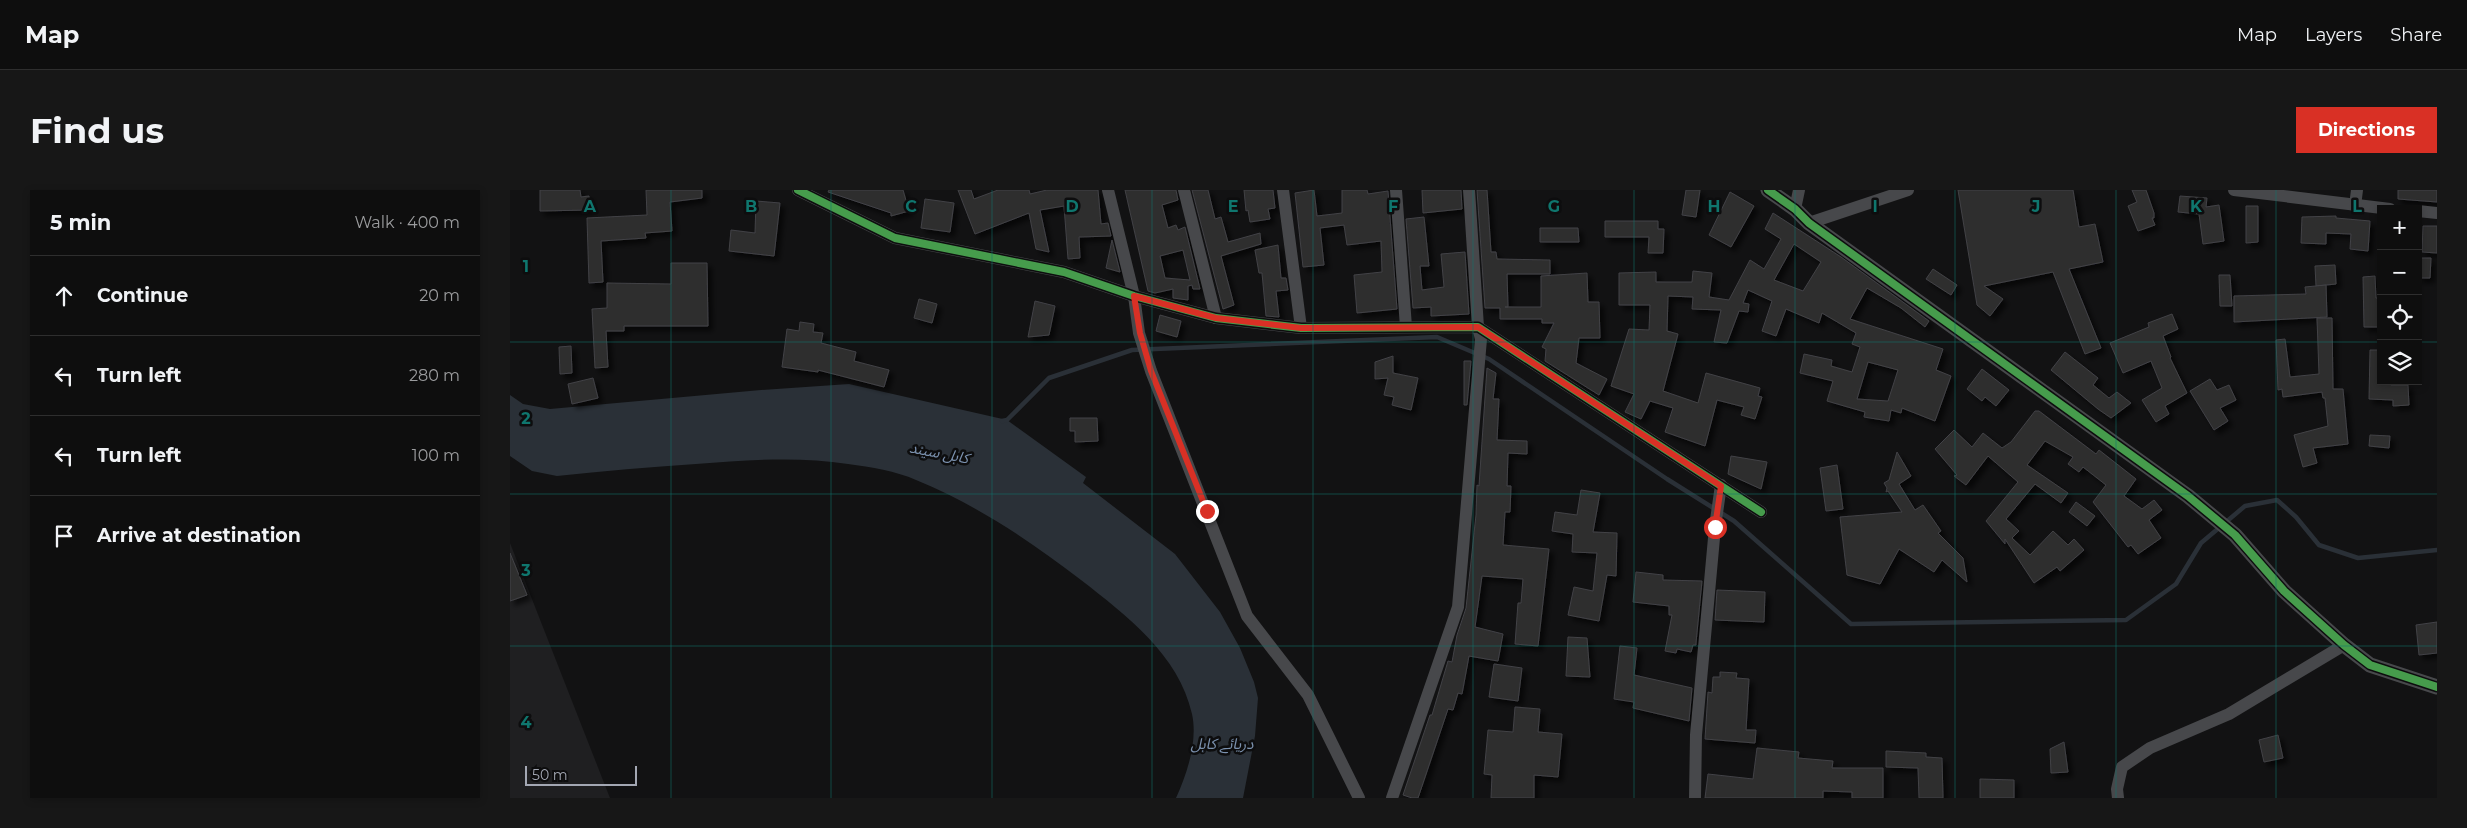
<!DOCTYPE html>
<html lang="en">
<head>
<meta charset="utf-8">
<style>
  :root { --surface:#0e0e0e; --page:#171717; --text:#f1f3f6; --muted:#9b9c9e; --line:#2e2e2e; --accent:#d93025 }
  body { margin:0; font-family:Montserrat,"Noto Sans Arabic",sans-serif; background:var(--page); color:var(--text) }
  .controls { position:absolute; right:15px; top:15px; display:grid; overflow:hidden; border-radius:0px; box-shadow:0 2px 8px #0003 }
  .controls button { width:45px; height:45px; display:grid; place-items:center; padding:0; border:0; border-bottom:1px solid var(--line); background:var(--surface); color:var(--text); font:25px sans-serif }
  .scale { position:absolute; left:15px; bottom:12px; width:112px; box-sizing:border-box; padding-left:5px; border:2px solid #a3a7b3; border-top:0; font-size:14px; line-height:18px; white-space:nowrap; color:#a3a7b3; -webkit-text-stroke:4px #0d0d0e; paint-order:stroke }
  .stop { position:absolute; width:15px; height:15px; margin:-11px; border:4px solid #d93025; border-radius:50%; background:#fff }
  .stop.end { background:#d93025; border-color:#fff; box-shadow:0 1px 5px #0008 }
  .list { margin:0; padding:0; list-style:none }
  h2 { display:flex; justify-content:space-between; align-items:center; height:65px; margin:0; padding:0 20px; font-size:21px }
  h2 small { font-size:16px; font-weight:400; color:var(--muted) }
  .list li { display:grid; grid-template-columns:32px 1fr auto; gap:15px; align-items:center; box-sizing:border-box; height:80px; padding:0 20px; border-top:1px solid var(--line) }
  .list b { display:block; font-size:19px; white-space:nowrap }
  .list em { font-size:16px; font-style:normal; color:var(--muted) }
  .icon { flex:none; width:28px; height:28px; fill:none; stroke:currentColor; stroke-width:2; stroke-linecap:round; stroke-linejoin:round }
  .map { position:relative; flex:none; width:1927px; height:608px; overflow:hidden; border-radius:0px }
  header { display:flex; align-items:center; gap:30px; box-sizing:border-box; height:70px; padding:0 25px; background:var(--surface); border-bottom:1px solid var(--line) }
  header strong { font-size:24px }
  nav { display:flex; gap:28px; margin-inline-start:auto; font-size:18px }
  .intro { display:flex; align-items:center; justify-content:space-between; box-sizing:border-box; height:120px; padding:0 30px }
  h1 { margin:0; font-size:35px }
  .button { padding:12px 22px; border-radius:0px; background:var(--accent); color:#fff; font-size:18px; font-weight:700 }
  main { display:flex; gap:30px; padding:0 30px }
  aside { flex:1; background:var(--surface); border-radius:0px; box-shadow:0 2px 8px #0003 }
  .map>svg:first-child { display:block }
</style>
</head>
<body>
<header>
<strong>Map</strong>
<nav><a>Map</a><a>Layers</a><a>Share</a></nav>
</header>
<div class="intro"><h1>Find us</h1><a class="button">Directions</a></div>
<main>
<aside>
<h2>5 min<small>Walk · 400 m</small></h2>
<ul class="list">
<li><svg class="icon" aria-label="ahead" viewBox="0 0 24 24"><path d="M12 20V5M6 11l6-6 6 6"/></svg><div><b>Continue</b></div><em>20 m</em></li>
<li><svg class="icon" aria-label="left" viewBox="0 0 24 24"><path d="M17 20v-9H6M10 6l-5 5 5 5"/></svg><div><b>Turn left</b></div><em>280 m</em></li>
<li><svg class="icon" aria-label="left" viewBox="0 0 24 24"><path d="M17 20v-9H6M10 6l-5 5 5 5"/></svg><div><b>Turn left</b></div><em>100 m</em></li>
<li><svg class="icon" aria-label="arrive" viewBox="0 0 24 24"><path d="M6 21V4h12l-3 4 3 4H6"/></svg><div><b>Arrive at destination</b></div></li>
</ul>
</aside>
<div class="map">
<svg width="1927" height="608" viewBox="0 0 1927 608">
  <defs>
    <filter id="shadow"><feDropShadow dx="4.5" dy="4.5" stdDeviation="2.5" flood-color="#0009"/></filter>
  </defs>
  <rect width="100%" height="100%" fill="#121213"/>
  <polygon fill="#1f1f21" points="0,353 100,608 0,608"/>
  <path fill="#2a3037" d="M339 194 497 230 576 287 573 293 665 364 710 422 730 458 744 492 748 508 745 546 733 608H666C677 584 688 551 682 524 669 465 616 425 571 390 520 351 467 315 406 290 386 281 361 277 338 274 288 266 237 270 186 274 140 277 93 281 47 286L22 281 0 266V205L13 214 40 219 251 200Z"/>
  <g fill="none" stroke-linecap="round" stroke-linejoin="round">
    <polyline stroke="#2a3037" stroke-width="4.5" points="492,231 497,230 539,188 622,160 927,147 979,169 1157,289 1224,331 1341,434 1616,430 1666,394 1691,353 1735,316 1767,310 1786,327 1809,355 1848,368 1927,360"/>
  </g>
  <g fill="#2d2d2e" stroke="#424246" fill-rule="evenodd" filter="url(#shadow)">
    <polygon points="30,0 70,0 71,7 79,6 79,20 30,21"/>
    <polygon points="136,0 192,0 192,8 160,12 162,41 135,43 136,48 91,51 93,92 79,93 77,28 137,25"/>
    <polygon points="319,0 393,0 399,21 381,26 381,23 318,2"/>
    <polygon points="448,0 461,0 464,9 488,0 519,0 520,4 537,0 588,0 591,34 598,33 601,46 569,47 570,68 558,69 554,16 530,20 539,62 526,59 519,23 465,44"/>
    <path d="M615 0H666L668 10 652 15 658 38 666 35 668 40 675 37 690 99H683L682 95 678 96V110L663 108V99L645 103 638 101ZM673 60 680 90 655 88 650 66Z"/>
    <polygon points="682,0 698,0 705,29 711,27 718,52 750,43 751,54 711,66 724,115 713,119"/>
    <polygon points="734,0 763,0 765,18 758,19 760,29 740,32 738,20 736,21"/>
    <polygon points="804,0 807,26 832,23 832,0 857,0 858,4 878,1 887,119 847,123 844,85 872,82 871,51 837,55 834,35 810,38 814,75 793,77 785,3"/>
    <polygon points="912,0 951,0 952,19 913,23"/>
    <polygon points="967,0 977,0 981,62 986,62 987,69 1040,70 1040,84 997,84 998,117 995,117 1031,117 1031,86 1077,83 1078,112 1089,112 1090,148 1069,148 1066,173 1097,189 1089,205 1035,171 1036,159 1032,157 1044,133 1032,133 1032,129 990,129 990,118 975,118"/>
    <polygon points="1176,0 1190,0 1186,27 1172,25"/>
    <polygon points="1448,0 1563,0 1569,37 1585,34 1593,72 1559,79 1591,158 1575,164 1543,82 1474,96 1493,109 1480,126 1467,115"/>
    <polygon points="1622,0 1636,0 1644,23 1644,28 1642,28 1645,35 1628,41 1618,16 1627,12"/>
    <polygon points="1888,0 1927,0 1927,12 1888,9"/>
    <polygon points="1220,2 1244,16 1221,57 1199,45"/>
    <polygon points="1670,6 1697,8 1696,17 1709,15 1714,51 1693,54 1689,24 1668,22"/>
    <polygon points="415,9 444,13 440,42 411,38"/>
    <polygon points="246,11 270,13 264,66 219,61 221,40 245,43"/>
    <polygon points="1736,16 1748,16 1748,52 1736,53"/>
    <path d="M1263 23 1331 67 1419 131 1415 137 1391 118 1357 98 1340 129 1433 159 1426 180 1441 186 1425 231 1392 218 1391 223 1381 220 1379 231 1354 227 1355 222 1317 211 1323 191 1290 183 1294 164 1322 170 1321 176 1342 182 1350 157 1342 154 1346 143 1312 123 1309 133 1276 119 1266 146 1252 141 1262 111 1238 100 1233 113 1239 114 1238 122 1229 121 1217 153 1204 152 1211 120 1182 119 1183 107 1158 106 1157 141 1168 144 1153 201 1188 213 1196 183 1250 198 1248 206 1252 207 1245 229 1231 225 1234 217 1207 210 1195 256 1155 242 1163 218 1140 211 1131 229 1115 222 1124 204 1101 196 1119 139 1139 140 1140 115H1109V83L1146 82V92H1182L1183 81 1202 83 1199 107 1219 110 1240 70 1254 79 1271 49 1255 39ZM1284 54 1311 72 1293 101 1264 90ZM1358 172 1388 180 1378 211 1347 209Z"/>
    <polygon points="1826,26 1826,28 1860,31 1858,61 1840,59 1841,44 1816,43 1816,54 1791,53 1792,27"/>
    <polygon points="914,27 919,76 910,76 912,100 934,97 931,64 955,62 959,124 921,126 921,117 903,118 896,29"/>
    <polygon points="1095,31 1148,31 1148,39 1154,39 1153,63 1138,63 1139,47 1095,47"/>
    <polygon points="1913,36 1927,36 1927,63 1912,62"/>
    <polygon points="1030,38 1068,38 1069,52 1030,52"/>
    <polygon points="602,50 610,82 596,78"/>
    <polygon points="768,55 771,88 776,88 778,100 766,101 769,127 756,126 752,83 749,83 745,60"/>
    <polygon points="1908,68 1921,68 1920,88 1908,88"/>
    <polygon points="161,73 197,73 198,136 114,136 114,141 96,141 98,177 85,178 82,119 97,118 97,93 161,94"/>
    <polygon points="1825,75 1826,94 1806,96 1805,76"/>
    <polygon points="1423,79 1447,95 1441,105 1416,89"/>
    <polygon points="1709,85 1720,85 1722,116 1710,116"/>
    <polygon points="1865,86 1866,108 1871,108 1871,137 1854,137 1853,87"/>
    <polygon points="1816,95 1817,127 1724,132 1724,106 1796,104 1795,97"/>
    <polygon points="409,109 427,114 422,133 404,128"/>
    <polygon points="525,111 545,116 539,145 518,147"/>
    <polygon points="1662,124 1668,139 1653,146 1661,167 1660,168 1677,203 1655,216 1659,224 1646,232 1632,210 1652,198 1641,171 1613,183 1600,153 1639,137 1638,133"/>
    <polygon points="650,125 671,131 667,147 646,141"/>
    <polygon points="1807,128 1822,128 1823,199 1833,199 1838,254 1803,258 1807,273 1793,277 1784,245 1818,236 1815,208 1813,208 1812,202 1773,207 1772,199 1768,200 1766,150 1775,149 1780,187 1809,184"/>
    <polygon points="290,132 304,134 303,142 313,143 311,153 346,162 344,171 379,180 374,197 308,180 308,182 272,177 277,139 289,141"/>
    <polygon points="61,156 62,183 50,184 49,157"/>
    <polygon points="1860,160 1871,160 1871,191 1881,191 1881,195 1898,195 1899,215 1883,216 1883,210 1859,209"/>
    <polygon points="1555,162 1588,188 1583,195 1599,208 1607,202 1621,213 1601,228 1588,219 1541,180"/>
    <polygon points="883,166 883,183 908,188 901,220 882,215 884,207 874,205 878,188 865,189 865,172"/>
    <polygon points="954,171 961,171 957,215 954,215"/>
    <polygon points="977,178 986,183 983,209 989,209 987,250 1017,251 1017,264 998,263 997,296 1001,296 1000,322 995,322 993,355 1039,359 1028,456 1005,454 1008,413 1011,413 1013,389 972,386 965,437 993,444 988,471 959,466 952,504 948,503 943,520 938,519 908,608 902,608 893,605 920,525 922,525 938,471 942,472 947,445 956,418 966,325 967,295 969,296"/>
    <polygon points="1472,179 1499,200 1486,216 1475,207 1472,211 1457,199"/>
    <polygon points="83,188 88,208 62,214 58,194"/>
    <polygon points="1700,189 1707,200 1719,195 1726,210 1710,218 1718,231 1704,240 1680,201"/>
    <polygon points="1525,221 1529,221 1586,264 1589,260 1626,289 1614,306 1632,319 1644,310 1652,320 1639,330 1651,348 1628,364 1621,355 1618,357 1583,312 1596,295 1573,277 1569,282 1558,274 1563,267 1535,251 1517,275 1558,303 1551,313 1525,294 1496,329 1509,341 1502,348 1520,365 1543,341 1558,355 1564,349 1574,360 1550,381 1547,377 1524,393 1495,349 1495,354 1476,331 1508,292 1478,266 1456,295 1444,286 1447,285 1425,259 1444,240 1462,257 1473,243 1492,258 1501,252"/>
    <polygon points="560,228 587,228 588,251 565,252 565,241 560,241"/>
    <polygon points="1860,245 1880,246 1879,258 1859,256"/>
    <polygon points="1387,262 1401,286 1389,294 1405,320 1413,315 1431,341 1428,343 1453,368 1457,392 1432,370 1424,382 1389,359 1370,394 1337,385 1330,327 1392,322 1378,301 1376,302 1377,298 1374,293 1379,290"/>
    <polygon points="1221,266 1257,272 1251,299 1218,284"/>
    <polygon points="1327,275 1333,319 1316,321 1310,278"/>
    <polygon points="1071,300 1090,303 1083,342 1107,343 1106,386 1097,385 1089,431 1058,425 1064,397 1083,401 1087,363 1062,362 1063,344 1042,341 1045,322 1067,325"/>
    <polygon points="1566,312 1585,326 1577,336 1559,322"/>
    <polygon points="0,363 17,405 0,411"/>
    <polygon points="1126,382 1153,385 1153,390 1192,391 1186,453 1186,455 1183,455 1181,462 1167,459 1166,463 1155,461 1162,425 1159,425 1159,416 1123,412"/>
    <polygon points="1207,400 1255,402 1254,432 1205,430"/>
    <polygon points="1927,432 1927,463 1909,465 1906,435"/>
    <polygon points="1058,447 1077,448 1080,487 1056,486"/>
    <polygon points="1110,456 1127,458 1124,485 1182,498 1179,531 1123,518 1124,512 1104,509"/>
    <polygon points="984,474 1012,478 1008,511 979,507"/>
    <polygon points="1210,482 1227,483 1226,488 1239,489 1236,540 1246,540 1245,553 1195,549 1198,502 1202,503 1203,487 1210,487"/>
    <polygon points="1005,517 1030,519 1028,542 1052,544 1048,587 1024,585 1024,608 981,608 982,585 974,584 978,540 1003,542"/>
    <polygon points="1768,545 1773,568 1754,572 1749,550"/>
    <polygon points="1554,552 1558,582 1541,583 1540,559"/>
    <polygon points="1247,558 1289,562 1288,568 1323,571 1322,578 1373,578 1373,608 1342,608 1342,602 1313,601 1313,608 1195,608 1198,584 1243,589"/>
    <polygon points="1376,561 1416,563 1416,567 1432,568 1433,608 1409,608 1408,578 1376,577"/>
    <polygon points="1470,589 1504,590 1504,608 1470,608"/>
  </g>
  <g fill="none" stroke-linecap="round" stroke-linejoin="round">
    <g stroke="#47484b" stroke-width="12">
      <polyline points="288,0 385,48 554,82 624,106 706,128 791,138 968,137 1251,322"/>
      <polyline points="598,0 624,106 629,143 641,181 737,426 798,505 849,608"/>
      <polyline points="674,0 706,128"/>
      <polyline points="773,0 791,138"/>
      <polyline points="886,0 896,137"/>
      <polyline points="1724,0 1880,19"/>
      <polyline points="1845,16 1847,0"/>
      <polyline points="1285,19 1289,0"/>
      <polyline points="1908,21 1927,23"/>
      <polyline points="1299,33 1398,0"/>
      <polyline points="882,608 948,417 971,149 968,137 959,0"/>
      <polyline points="1185,608 1186,545 1205,337 1211,295"/>
      <polyline points="1608,608 1607,599 1612,577 1640,558 1719,524 1834,455"/>
    </g>
    <polyline stroke="#47484b" stroke-width="15" points="1258,0 1285,19 1299,33 1678,306 1725,345 1774,401 1834,455 1860,475 1927,497"/>
    <defs>
      <g id="cycleway">
        <polyline points="288,0 385,48 554,82 624,106 706,128 791,138 968,137 1251,322"/>
        <polyline points="1258,0 1285,19 1299,33 1678,306 1725,345 1774,401 1834,455 1860,475 1927,497"/>
      </g>
    </defs>
    <use href="#cycleway" stroke="#0d0d0e" stroke-width="11"/>
    <use href="#cycleway" stroke="#469c4c" stroke-width="8"/>
  </g>
  <g fill="none" stroke-linecap="round" stroke-linejoin="round">
    <polyline stroke="#d93025" stroke-width="6" points="697,321 641,181 630,143 624,106 706,128 791,138 968,137 1211,296 1205,337"/>
  </g>
  <path fill="none" stroke="#0f766e" stroke-width="1" stroke-opacity="0.55" d="M161 0V608M321 0V608M482 0V608M642 0V608M803 0V608M963 0V608M1124 0V608M1285 0V608M1445 0V608M1606 0V608M1766 0V608M0 152H1871M1908 152H1927M0 304H1927M0 456H1927"/>
  <g text-anchor="middle" stroke-width="5" stroke-linejoin="round" paint-order="stroke">
    <g font-size="15" font-style="italic" fill="#7b91ae" stroke="#0d0d0e">
      <text transform="translate(429 263) rotate(11)" y="5">کابل سيند</text>
      <text x="712" y="559">دریائے کابل</text>
    </g>
  </g>
  <g font-size="16" text-anchor="middle" font-weight="bold" fill="#0f766e" stroke="#0d0d0e" stroke-width="5" stroke-linejoin="round" paint-order="stroke">
    <text x="80" y="22">A</text>
    <text x="241" y="22">B</text>
    <text x="401" y="22">C</text>
    <text x="562" y="22">D</text>
    <text x="723" y="22">E</text>
    <text x="883" y="22">F</text>
    <text x="1044" y="22">G</text>
    <text x="1204" y="22">H</text>
    <text x="1365" y="22">I</text>
    <text x="1526" y="22">J</text>
    <text x="1686" y="22">K</text>
    <text x="1847" y="22">L</text>
    <text x="16" y="82">1</text>
    <text x="16" y="234">2</text>
    <text x="16" y="386">3</text>
    <text x="16" y="538">4</text>
  </g>
</svg>
<div class="controls">
<button>+</button>
<button>−</button>
<button><svg class="icon" aria-label="locate" viewBox="0 0 24 24"><circle cx="12" cy="12" r="6"/><path d="M12 2v4M12 18v4M2 12h4M18 12h4"/></svg></button>
<button><svg class="icon" aria-label="layers" viewBox="0 0 24 24"><path d="M12 4l9 5-9 5-9-5zM3 14l9 5 9-5"/></svg></button>
</div>
<div class="scale">50 m</div>
<div class="stop" style="left:1205px;top:337px"></div>
<div class="stop end" style="left:697px;top:321px"></div>
</div>
</main>
</body>
</html>
